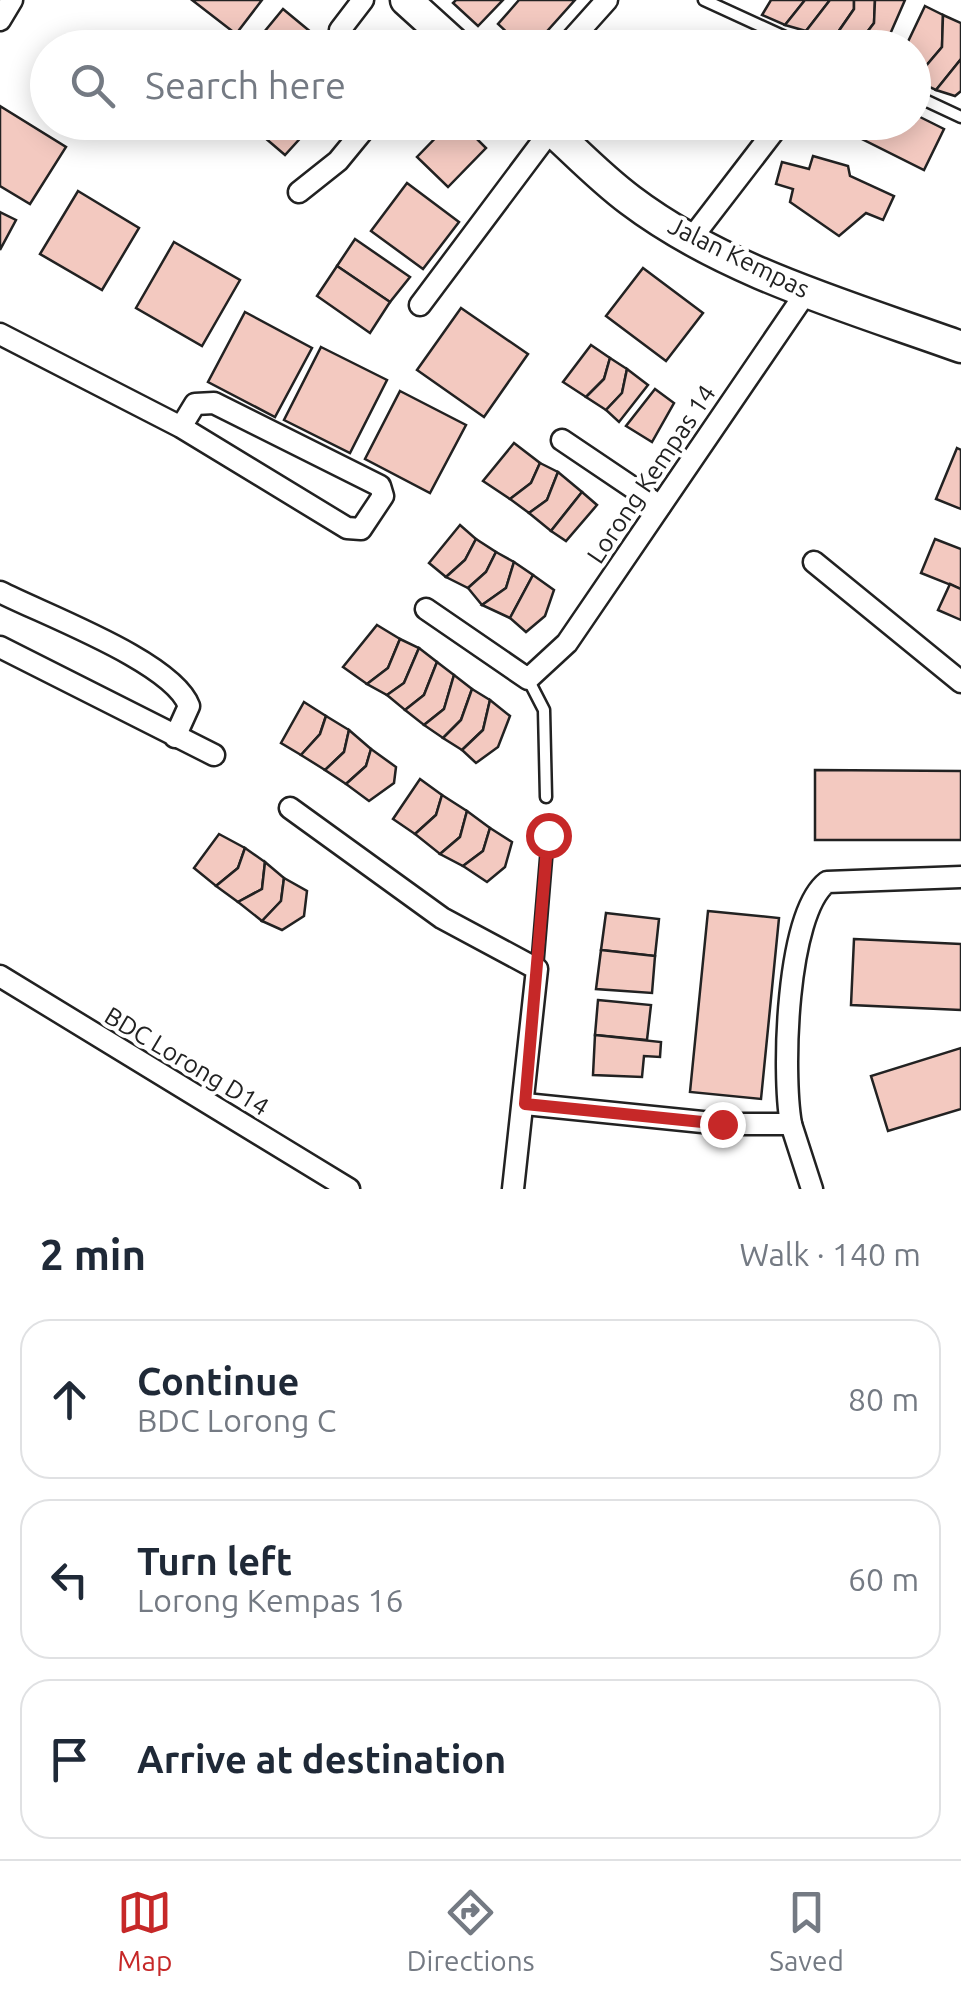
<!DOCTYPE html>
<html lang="en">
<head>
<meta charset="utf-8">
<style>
  :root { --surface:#fff; --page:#f6f6f7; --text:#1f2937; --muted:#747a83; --line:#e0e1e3; --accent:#c62828 }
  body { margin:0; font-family:Ubuntu,sans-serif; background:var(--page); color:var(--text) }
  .stop { position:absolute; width:30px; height:30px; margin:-22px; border:8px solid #c62828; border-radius:50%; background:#fff }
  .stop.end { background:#c62828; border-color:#fff; box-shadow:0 2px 10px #0008 }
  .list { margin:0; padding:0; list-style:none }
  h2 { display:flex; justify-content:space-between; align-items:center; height:130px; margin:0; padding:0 40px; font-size:42px }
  h2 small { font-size:32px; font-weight:400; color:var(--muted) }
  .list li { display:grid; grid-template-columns:65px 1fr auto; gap:30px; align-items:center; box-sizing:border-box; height:160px; margin:0 20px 20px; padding:0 20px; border:2px solid var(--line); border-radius:30px }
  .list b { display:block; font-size:38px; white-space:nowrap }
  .list p { margin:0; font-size:32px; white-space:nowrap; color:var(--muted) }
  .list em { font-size:32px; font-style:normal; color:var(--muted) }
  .icon { flex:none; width:55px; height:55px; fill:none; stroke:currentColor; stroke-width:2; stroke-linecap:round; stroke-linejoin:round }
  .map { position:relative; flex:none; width:961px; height:1189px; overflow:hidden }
  .search { position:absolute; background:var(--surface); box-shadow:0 5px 25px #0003; left:30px; right:30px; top:30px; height:110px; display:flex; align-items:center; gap:25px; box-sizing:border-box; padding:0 35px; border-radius:55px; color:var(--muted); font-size:38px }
  .sheet { height:670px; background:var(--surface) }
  nav { display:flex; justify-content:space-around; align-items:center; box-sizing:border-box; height:140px; border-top:2px solid var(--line); background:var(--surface); font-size:28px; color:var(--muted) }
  nav a { display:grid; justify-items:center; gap:5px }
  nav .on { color:var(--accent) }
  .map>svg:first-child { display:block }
</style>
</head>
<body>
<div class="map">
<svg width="961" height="1189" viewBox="0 0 961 1189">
  <rect width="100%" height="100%" fill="#fff"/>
  <g fill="#f3c9c0" stroke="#222" stroke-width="2.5">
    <polygon points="192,0 262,0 236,34"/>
    <polygon points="456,0 503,0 478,26 453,3"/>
    <polygon points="519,0 575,0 532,48 524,48 498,24"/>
    <polygon points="771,0 805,0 785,25 762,15"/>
    <polygon points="805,0 830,0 806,31 785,25"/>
    <polygon points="830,0 854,0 854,9 827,48 818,48 806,31"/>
    <polygon points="854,0 875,0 874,23 855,48 827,48 854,9"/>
    <polygon points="875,0 905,0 884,48 855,48 874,23"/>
    <polygon points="925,6 943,15 942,47 914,80 914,48 905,48"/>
    <polygon points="283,9 312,33 300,48 251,48"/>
    <polygon points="943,15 961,23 961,59 936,90 914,80 942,47"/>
    <polygon points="961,59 961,91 955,96 936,90"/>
    <polygon points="0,106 66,147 30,204 0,186"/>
    <polygon points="914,114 944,129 924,170 848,132 850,122 914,122"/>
    <polygon points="264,122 315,122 285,155 257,131"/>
    <polygon points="451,122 460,122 486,148 448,187 417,157"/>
    <polygon points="813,156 848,166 850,176 894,196 883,220 866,213 839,236 790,202 793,189 776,184 782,162 809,169"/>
    <polygon points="407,183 459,222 423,269 371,231"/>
    <polygon points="78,191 139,228 102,290 40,254"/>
    <polygon points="0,212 16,220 0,250"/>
    <polygon points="355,239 410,277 390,302 337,266"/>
    <polygon points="174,242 240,280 202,346 136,308"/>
    <polygon points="337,266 390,302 370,333 317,296"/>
    <polygon points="643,268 703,313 666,361 606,316"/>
    <polygon points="461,308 528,354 484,417 417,370"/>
    <polygon points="245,312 312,348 275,417 208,382"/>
    <polygon points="591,345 610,358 604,379 586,397 563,382"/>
    <polygon points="321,347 387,380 350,453 284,420"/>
    <polygon points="610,358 627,369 622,393 606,410 586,397 604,379"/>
    <polygon points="627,369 648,385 619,422 606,410 622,393"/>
    <polygon points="655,389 674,403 652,442 626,426"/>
    <polygon points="400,391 466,425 430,493 365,459"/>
    <polygon points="514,443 540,463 531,483 510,499 483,481"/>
    <polygon points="957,448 961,450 961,509 936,499"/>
    <polygon points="540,463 558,472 547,500 529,513 510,499 531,483"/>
    <polygon points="558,472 582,492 551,531 529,513 547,500"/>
    <polygon points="582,492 597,505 566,541 551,531"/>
    <polygon points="460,525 476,539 465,560 446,577 429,563"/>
    <polygon points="476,539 496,552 486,572 468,588 446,577 465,560"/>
    <polygon points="935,539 961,549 961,589 921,573"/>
    <polygon points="496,552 514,562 506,588 482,605 468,588 486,572"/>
    <polygon points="514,562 533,575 510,618 482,605 506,588"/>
    <polygon points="533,575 554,590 545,616 526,632 510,618"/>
    <polygon points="950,584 961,589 961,620 938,610"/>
    <polygon points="377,625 400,639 388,668 367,684 343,667"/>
    <polygon points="400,639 419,648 404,683 387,695 367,684 388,668"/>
    <polygon points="419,648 437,662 424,695 405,710 387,695 404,683"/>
    <polygon points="437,662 454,675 444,709 424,725 405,710 424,695"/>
    <polygon points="454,675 472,689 461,720 443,738 424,725 444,709"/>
    <polygon points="472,689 490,700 483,730 462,750 443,738 461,720"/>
    <polygon points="490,700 510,716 498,747 476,763 462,750 483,730"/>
    <polygon points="304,702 326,716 320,734 301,755 281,743"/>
    <polygon points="326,716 349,730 344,752 325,770 301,755 320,734"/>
    <polygon points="349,730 371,749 366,766 346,784 325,770 344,752"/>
    <polygon points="371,749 396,767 394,783 369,801 346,784 366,766"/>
    <polygon points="815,770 961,771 961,840 815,840"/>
    <polygon points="420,779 442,795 436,815 415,834 393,819"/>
    <polygon points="442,795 467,811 460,837 440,854 415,834 436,815"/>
    <polygon points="467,811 490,828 483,851 463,866 440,854 460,837"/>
    <polygon points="490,828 512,842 505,867 487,882 463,866 483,851"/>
    <polygon points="219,834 245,848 238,868 216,886 194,868"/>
    <polygon points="245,848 265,862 262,889 238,902 216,886 238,868"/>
    <polygon points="265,862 284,878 281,901 262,921 238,902 262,889"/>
    <polygon points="284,878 307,891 304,916 282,930 262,921 281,901"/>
    <polygon points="708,911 779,918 761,1099 690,1092"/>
    <polygon points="606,913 659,919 655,956 601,950"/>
    <polygon points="854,939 961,944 961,1010 851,1005"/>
    <polygon points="601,950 655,956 652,993 596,989"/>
    <polygon points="598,1000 651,1005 647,1040 595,1035"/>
    <polygon points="595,1035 661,1042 660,1057 644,1056 642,1077 593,1075"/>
    <polygon points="961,1048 961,1109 888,1131 871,1076"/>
  </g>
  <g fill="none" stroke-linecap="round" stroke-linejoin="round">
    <defs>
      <g id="lane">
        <polyline points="704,0 809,48"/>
        <polyline points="914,95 961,117"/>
        <polyline points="528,679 544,710 546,797"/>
        <polyline points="537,968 548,835"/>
      </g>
      <g id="street">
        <polyline points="0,20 12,0"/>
        <polyline points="345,48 340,30 363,0"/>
        <polyline points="564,48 607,0"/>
        <polyline points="299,192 338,161 370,122"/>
        <polyline points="691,239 781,122"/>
        <polyline points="420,305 551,130"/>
        <polyline points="0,334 181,427 347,528 361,529 383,496 380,486 214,403 195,404 181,427"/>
        <polyline points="562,440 660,506"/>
        <polyline points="814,562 961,682"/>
        <path d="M0 592C45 615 173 662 189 706L175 737"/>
        <polyline points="426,609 528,679 567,643 807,291"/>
        <polyline points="0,647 214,755"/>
        <polyline points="290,808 442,918 537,969 513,1189"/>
        <polyline points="0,976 349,1189"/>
        <path d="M525 1104 722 1124H791C782 1073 786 914 827 882L961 877"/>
        <polyline points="791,1124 812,1189"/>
      </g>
      <g id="secondary">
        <polyline points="406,0 459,48"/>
        <path d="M543 122C572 148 599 177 630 200 725 272 850 307 961 347"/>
      </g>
    </defs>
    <use href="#lane" stroke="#222" stroke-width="15"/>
    <use href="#street" stroke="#222" stroke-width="25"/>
    <use href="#secondary" stroke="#222" stroke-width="35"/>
    <use href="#lane" stroke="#fff" stroke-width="10"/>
    <use href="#street" stroke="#fff" stroke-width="20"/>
    <use href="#secondary" stroke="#fff" stroke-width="30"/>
  </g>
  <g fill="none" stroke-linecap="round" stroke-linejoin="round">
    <polyline stroke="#c62828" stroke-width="12" points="548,835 525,1104 722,1124"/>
  </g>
  <g text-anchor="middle" stroke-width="8" stroke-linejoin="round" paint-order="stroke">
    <g font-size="25" fill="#222" stroke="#fff">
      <text transform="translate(739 257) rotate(26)" y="9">Jalan Kempas</text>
      <text transform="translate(651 474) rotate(-56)" y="9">Lorong Kempas 14</text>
      <text transform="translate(187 1061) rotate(31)" y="9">BDC Lorong D14</text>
    </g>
  </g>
</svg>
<div class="stop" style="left:548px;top:835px"></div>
<div class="stop end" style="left:722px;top:1124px"></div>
<div class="search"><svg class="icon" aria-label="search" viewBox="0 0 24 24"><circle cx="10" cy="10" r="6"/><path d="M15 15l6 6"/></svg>Search here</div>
</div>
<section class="sheet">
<h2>2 min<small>Walk · 140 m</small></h2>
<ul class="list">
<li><svg class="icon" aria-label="ahead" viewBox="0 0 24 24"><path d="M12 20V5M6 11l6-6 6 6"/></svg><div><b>Continue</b><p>BDC Lorong C</p></div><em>80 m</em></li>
<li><svg class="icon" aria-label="left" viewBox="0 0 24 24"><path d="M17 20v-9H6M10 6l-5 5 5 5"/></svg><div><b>Turn left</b><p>Lorong Kempas 16</p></div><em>60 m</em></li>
<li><svg class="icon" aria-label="arrive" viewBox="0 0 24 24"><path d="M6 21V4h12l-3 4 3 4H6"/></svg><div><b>Arrive at destination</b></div></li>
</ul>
</section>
<nav>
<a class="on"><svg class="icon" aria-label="map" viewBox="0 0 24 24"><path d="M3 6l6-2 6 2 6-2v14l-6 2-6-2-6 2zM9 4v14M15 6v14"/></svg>Map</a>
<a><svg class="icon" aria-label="directions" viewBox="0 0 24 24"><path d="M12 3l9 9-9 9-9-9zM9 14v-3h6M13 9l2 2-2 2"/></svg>Directions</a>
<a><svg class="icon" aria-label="saved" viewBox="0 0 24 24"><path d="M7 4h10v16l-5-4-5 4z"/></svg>Saved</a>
</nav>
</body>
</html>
